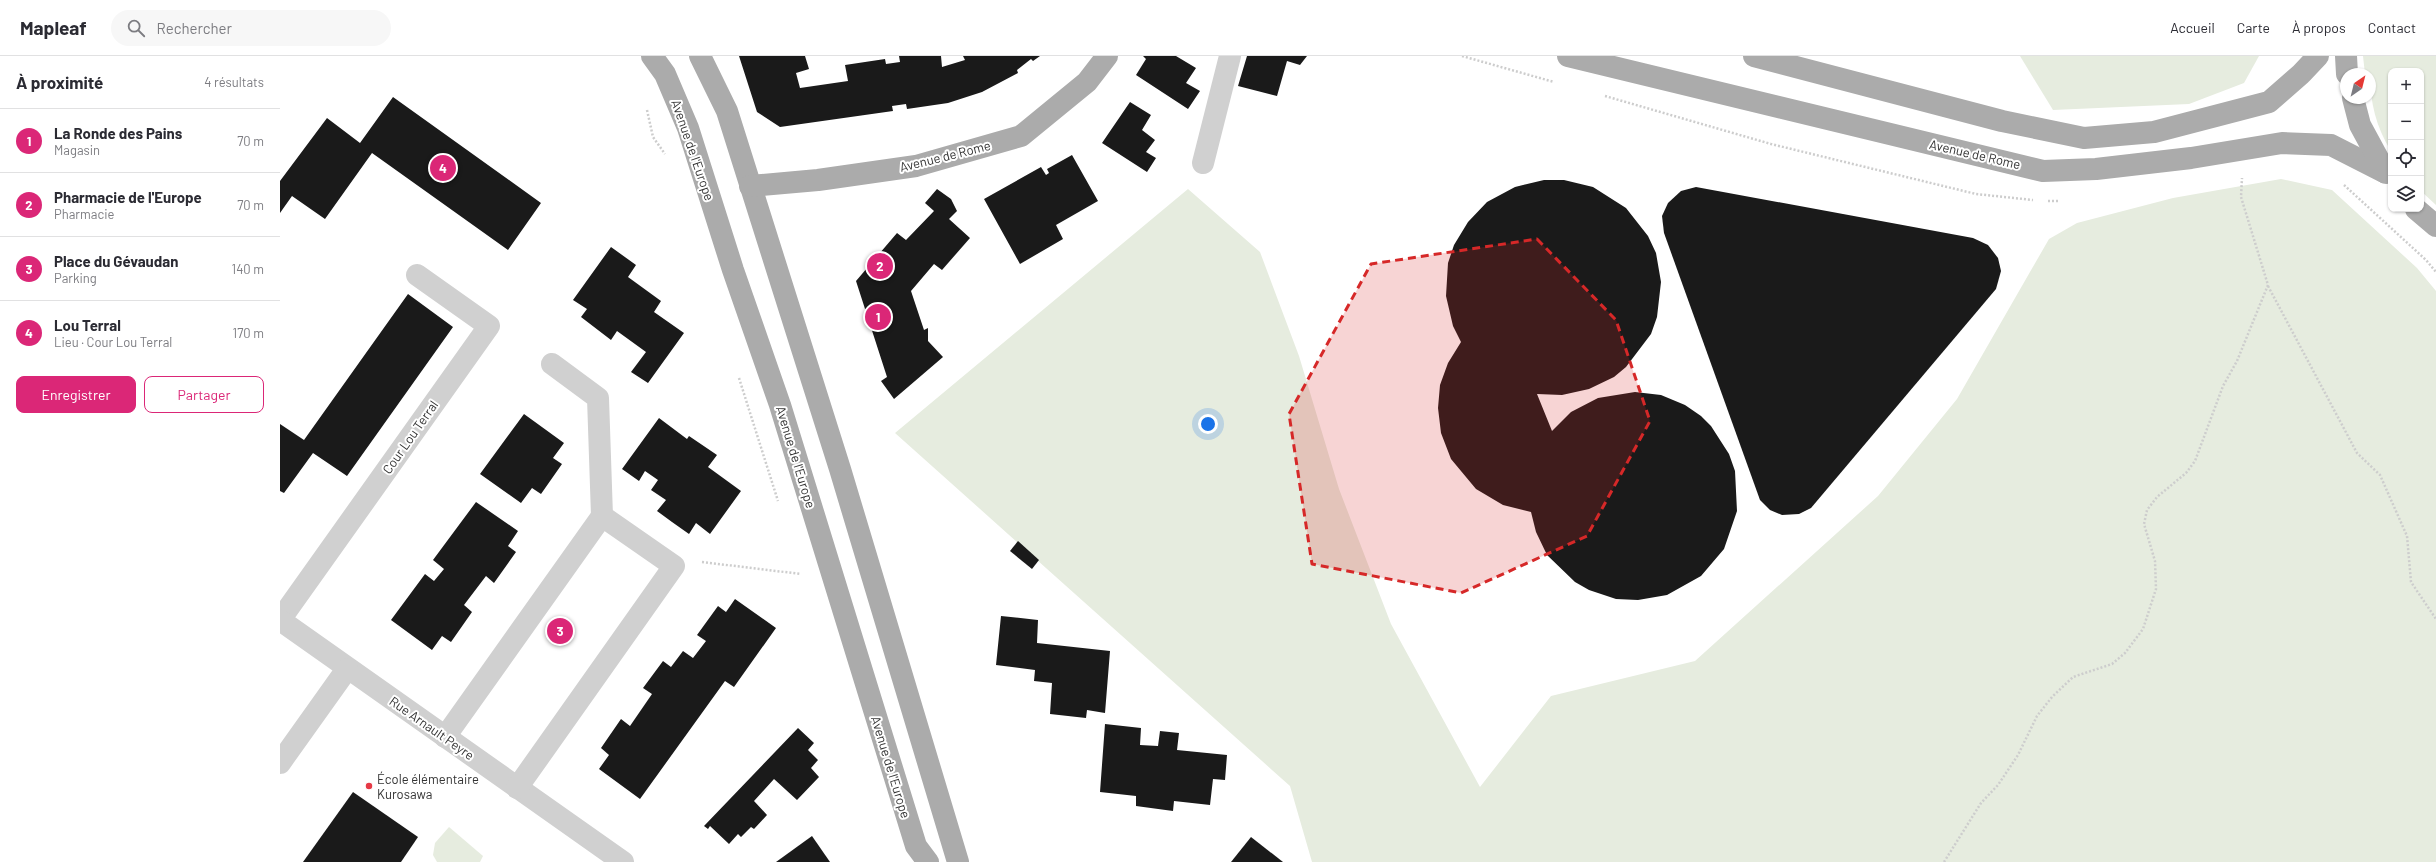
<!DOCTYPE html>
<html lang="fr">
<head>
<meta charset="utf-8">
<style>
  :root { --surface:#fff; --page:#f7f7f7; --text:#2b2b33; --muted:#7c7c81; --line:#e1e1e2; --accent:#db2777 }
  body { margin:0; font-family:Barlow,sans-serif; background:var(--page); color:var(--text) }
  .controls { position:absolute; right:12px; top:12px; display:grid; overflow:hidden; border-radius:8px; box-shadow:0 1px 3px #0004 }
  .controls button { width:36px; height:36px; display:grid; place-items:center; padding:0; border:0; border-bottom:1px solid var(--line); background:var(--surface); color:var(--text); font:20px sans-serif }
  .compass { position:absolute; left:2060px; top:12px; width:36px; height:36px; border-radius:50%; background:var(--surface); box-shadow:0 1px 3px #0004; rotate:35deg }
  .you { position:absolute; left:928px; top:368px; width:14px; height:14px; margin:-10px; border:3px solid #fff; border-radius:50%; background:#1a73e8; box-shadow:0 0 0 6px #1a73e833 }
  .badge { display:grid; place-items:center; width:26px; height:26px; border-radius:50%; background:var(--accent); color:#fff; font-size:13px; font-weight:700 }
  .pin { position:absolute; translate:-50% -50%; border:2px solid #fff; box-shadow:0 1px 4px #0006 }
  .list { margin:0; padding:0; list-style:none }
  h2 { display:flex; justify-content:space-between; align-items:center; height:52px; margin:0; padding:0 16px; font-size:17px }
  h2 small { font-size:13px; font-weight:400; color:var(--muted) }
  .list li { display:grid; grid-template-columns:26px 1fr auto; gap:12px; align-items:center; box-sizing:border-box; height:64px; padding:0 16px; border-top:1px solid var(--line) }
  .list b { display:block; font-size:15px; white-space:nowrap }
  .list p { margin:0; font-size:13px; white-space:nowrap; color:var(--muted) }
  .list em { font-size:13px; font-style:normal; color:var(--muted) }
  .actions { display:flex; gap:8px; padding:12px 16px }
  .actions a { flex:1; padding:9px 0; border:1px solid var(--accent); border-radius:8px; text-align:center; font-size:14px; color:var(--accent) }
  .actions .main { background:var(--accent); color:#fff }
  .icon { flex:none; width:22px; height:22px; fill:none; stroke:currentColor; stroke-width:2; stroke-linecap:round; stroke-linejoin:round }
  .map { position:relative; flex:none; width:2156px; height:806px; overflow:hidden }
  header { display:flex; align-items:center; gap:24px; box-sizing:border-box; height:56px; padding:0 20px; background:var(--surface); border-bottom:1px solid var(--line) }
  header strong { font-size:19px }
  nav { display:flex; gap:22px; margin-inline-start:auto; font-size:14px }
  .search { width:280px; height:36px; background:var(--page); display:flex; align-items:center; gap:10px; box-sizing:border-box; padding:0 14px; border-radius:22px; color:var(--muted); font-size:15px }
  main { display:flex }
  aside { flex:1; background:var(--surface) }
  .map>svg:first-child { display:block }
</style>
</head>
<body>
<header>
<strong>Mapleaf</strong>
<div class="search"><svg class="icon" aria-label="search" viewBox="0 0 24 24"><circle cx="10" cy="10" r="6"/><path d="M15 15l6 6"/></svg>Rechercher</div>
<nav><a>Accueil</a><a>Carte</a><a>À propos</a><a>Contact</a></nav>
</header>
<main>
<aside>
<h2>À proximité<small>4 résultats</small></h2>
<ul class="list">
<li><span class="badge">1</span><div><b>La Ronde des Pains</b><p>Magasin</p></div><em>70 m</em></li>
<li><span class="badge">2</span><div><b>Pharmacie de l'Europe</b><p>Pharmacie</p></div><em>70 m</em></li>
<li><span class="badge">3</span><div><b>Place du Gévaudan</b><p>Parking</p></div><em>140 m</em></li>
<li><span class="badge">4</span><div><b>Lou Terral</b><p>Lieu · Cour Lou Terral</p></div><em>170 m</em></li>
</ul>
<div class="actions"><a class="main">Enregistrer</a><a>Partager</a></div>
</aside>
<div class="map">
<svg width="2156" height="806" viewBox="0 0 2156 806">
  <rect width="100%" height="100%" fill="#fff"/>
  <g fill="#e6ecdf">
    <polygon points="1740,0 1979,0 1964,27 1909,48 1773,54"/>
    <path d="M2083 0H2156V149L2141 135V15H2111V95C2096 71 2090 46 2090 18H2085Z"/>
    <polygon points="2001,123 2052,134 2137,212 2156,235 2156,806 1032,806 1010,730 615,377 908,133 980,196 1019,300 1059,433 1111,568 1200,731 1271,640 1415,605 1598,440 1677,343 1769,183 1797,167 1893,142"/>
    <polygon points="169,771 203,800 200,806 157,806 153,799 155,787"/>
  </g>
  <g fill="#1a1a1a">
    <polygon points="459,0 525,0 529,13 516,17 520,32 568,25 565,9 605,3 606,8 620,6 619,0 661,0 662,11 685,4 683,0 760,0 753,5 751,3 737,14 738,17 702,36 668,47 627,53 626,48 612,50 613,55 500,71 477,56"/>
    <polygon points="863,0 896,0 916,12 906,27 920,35 908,53 856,19 866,3"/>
    <polygon points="967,0 1027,0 1020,9 1007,5 997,40 958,30"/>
    <polygon points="113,41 261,147 228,194 92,97 45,163 12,140 0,157 0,125 47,62 80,87"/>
    <polygon points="850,46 871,59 862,74 875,84 866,96 876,102 867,116 822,87"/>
    <polygon points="792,99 818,145 776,169 783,183 740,208 704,143 761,111 766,119 769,117 767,113"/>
    <polygon points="1264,124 1284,124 1313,131 1346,152 1368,180 1376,197 1381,226 1377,261 1371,278 1346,311 1334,321 1309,333 1282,339 1257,338 1272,375 1291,356 1318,342 1355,336 1381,339 1405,349 1421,360 1431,370 1449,398 1455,415 1457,455 1444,493 1421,520 1387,539 1358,544 1336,543 1309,534 1295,526 1267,499 1256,476 1251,456 1223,449 1196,433 1171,403 1161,377 1158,352 1160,329 1168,307 1181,286 1173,270 1166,240 1168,207 1174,189 1188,166 1207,146 1235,131"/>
    <polygon points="1416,131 1693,182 1708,189 1718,202 1721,215 1716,233 1531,452 1519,458 1502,459 1490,454 1480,444 1384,177 1382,160 1388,147 1401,135"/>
    <polygon points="657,133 671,143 677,155 669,163 690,182 662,214 654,208 631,235 644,274 648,272 648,285 663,301 614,343 601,325 607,321 576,225 617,177 626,184 654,155 645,147"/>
    <polygon points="331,191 356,209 348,221 381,245 374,256 404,277 368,327 351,316 366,296 337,275 331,284 301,261 307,253 293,244"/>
    <polygon points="128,238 173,271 67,420 33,397 4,437 0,435 0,368 24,384"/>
    <polygon points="244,358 284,387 273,402 282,408 261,438 252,432 241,447 200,418"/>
    <polygon points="379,362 407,383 409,380 437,399 428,411 461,435 430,478 416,467 409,478 392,466 377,455 386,444 371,434 378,424 365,415 359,425 342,413"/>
    <polygon points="196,446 238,475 228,490 236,496 214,527 206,520 184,549 192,556 171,586 162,580 152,594 111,564 145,518 154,525 164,513 153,504"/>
    <polygon points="738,485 759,504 752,513 730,495"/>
    <polygon points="455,543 496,572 454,631 445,625 360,743 319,713 329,699 321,692 341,663 350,670 372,638 363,632 383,605 391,611 403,595 413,602 426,585 417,579 438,550 446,556"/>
    <polygon points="721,560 758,564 757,587 830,595 825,657 807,654 806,662 770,658 772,627 754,625 755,614 716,609"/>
    <polygon points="825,668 861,672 860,689 878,690 880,675 899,677 897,694 947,699 945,724 933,723 930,749 894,745 893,755 856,750 856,740 820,736"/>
    <polygon points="518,672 534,687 528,694 538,704 531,712 539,721 517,744 494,723 474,745 487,759 474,773 471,771 461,781 458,778 449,788 430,770 428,773 424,770"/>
    <polygon points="73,736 138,781 121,806 23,806"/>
    <polygon points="532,780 550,806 496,806"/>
    <polygon points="971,781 1003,806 951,806"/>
  </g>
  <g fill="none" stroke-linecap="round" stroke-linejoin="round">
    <g stroke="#cdcdcd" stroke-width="2.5" stroke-dasharray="2 2" stroke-linecap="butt">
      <polyline points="1182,0 1274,26"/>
      <polyline points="1325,40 1491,88 1696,138 1753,144"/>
      <polyline points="367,54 373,81 385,98"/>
      <polyline points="2064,129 2146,204 2156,216"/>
      <polyline points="1768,145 1779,145"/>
      <polyline points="1988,230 2077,397 2100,419 2127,480 2131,526 2156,563"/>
      <polyline points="459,322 498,445"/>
      <polyline points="422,506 521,518"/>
      <polyline points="1664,806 1701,747 1718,729 1738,699 1757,660 1772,641 1793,621 1832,608 1845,597 1863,573 1876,533 1875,505 1864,468 1867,454 1877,441 1906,417 1915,405 1943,330 1957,305 1988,229 1961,141 1962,122"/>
    </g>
    <g stroke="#d0d0d0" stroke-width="22">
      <polyline points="923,107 950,0"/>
      <polyline points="272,308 318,342 322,460"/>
      <polyline points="0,564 209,270 137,219"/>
      <polyline points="0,564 343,806"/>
      <polyline points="165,681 322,460 394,510 237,732"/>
      <polyline points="0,707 67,613"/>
    </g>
    <g stroke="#ababab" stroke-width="22">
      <polyline points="372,0 385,18 408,72 453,214 500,349 636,790 648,806"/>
      <polyline points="420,0 447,55 560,413 678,806"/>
      <polyline points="1288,0 1763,115 1816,113 1911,102 2002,87 2051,89 2104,116"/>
      <polyline points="1474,0 1722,65 1804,82 1874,76 1989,46 2021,18 2038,0"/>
      <polyline points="2066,0 2067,18"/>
      <polyline points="2073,42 2080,69 2106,117"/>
      <polyline points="470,130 538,124 636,110 741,80 807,26 827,0"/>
      <polyline points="2136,153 2156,170"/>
    </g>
  </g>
  <path fill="#d62828" fill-opacity="0.2" stroke="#d62828" stroke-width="3" stroke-dasharray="8 5" stroke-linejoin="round" d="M1257 183 1336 264 1370 365 1307 480 1181 537 1032 508 1009 358 1091 208Z"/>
  <circle fill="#e63946" stroke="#fff" stroke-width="1.5" cx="89" cy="730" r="4"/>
  <g text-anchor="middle" stroke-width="4" stroke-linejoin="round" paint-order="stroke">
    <g font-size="13" fill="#333" stroke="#fff">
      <text transform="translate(413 94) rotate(71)" y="5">Avenue de l'Europe</text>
      <text transform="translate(1695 98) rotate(13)" y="5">Avenue de Rome</text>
      <text transform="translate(665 100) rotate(-14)" y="5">Avenue de Rome</text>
      <text transform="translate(130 381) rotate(-55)" y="5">Cour Lou Terral</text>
      <text transform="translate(516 401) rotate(73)" y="5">Avenue de l'Europe</text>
      <text transform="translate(152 672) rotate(35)" y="5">Rue Arnault Peyre</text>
      <text transform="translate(611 711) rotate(73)" y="5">Avenue de l'Europe</text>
    </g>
    <g font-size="13" fill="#333" stroke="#fff" text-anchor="start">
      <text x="97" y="728">École élémentaire<tspan x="97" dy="15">Kurosawa</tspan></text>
    </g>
  </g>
</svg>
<div class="controls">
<button>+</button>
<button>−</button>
<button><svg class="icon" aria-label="locate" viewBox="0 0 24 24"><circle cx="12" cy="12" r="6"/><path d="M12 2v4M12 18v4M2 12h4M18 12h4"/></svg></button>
<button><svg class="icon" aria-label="layers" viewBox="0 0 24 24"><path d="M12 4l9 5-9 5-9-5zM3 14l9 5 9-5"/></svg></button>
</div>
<svg class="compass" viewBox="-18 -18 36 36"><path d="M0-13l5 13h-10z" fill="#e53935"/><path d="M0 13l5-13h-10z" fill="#7c7c81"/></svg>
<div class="you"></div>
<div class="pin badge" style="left:598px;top:261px">1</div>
<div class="pin badge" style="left:600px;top:210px">2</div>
<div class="pin badge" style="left:280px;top:575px">3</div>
<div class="pin badge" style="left:163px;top:112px">4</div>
</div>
</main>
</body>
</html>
